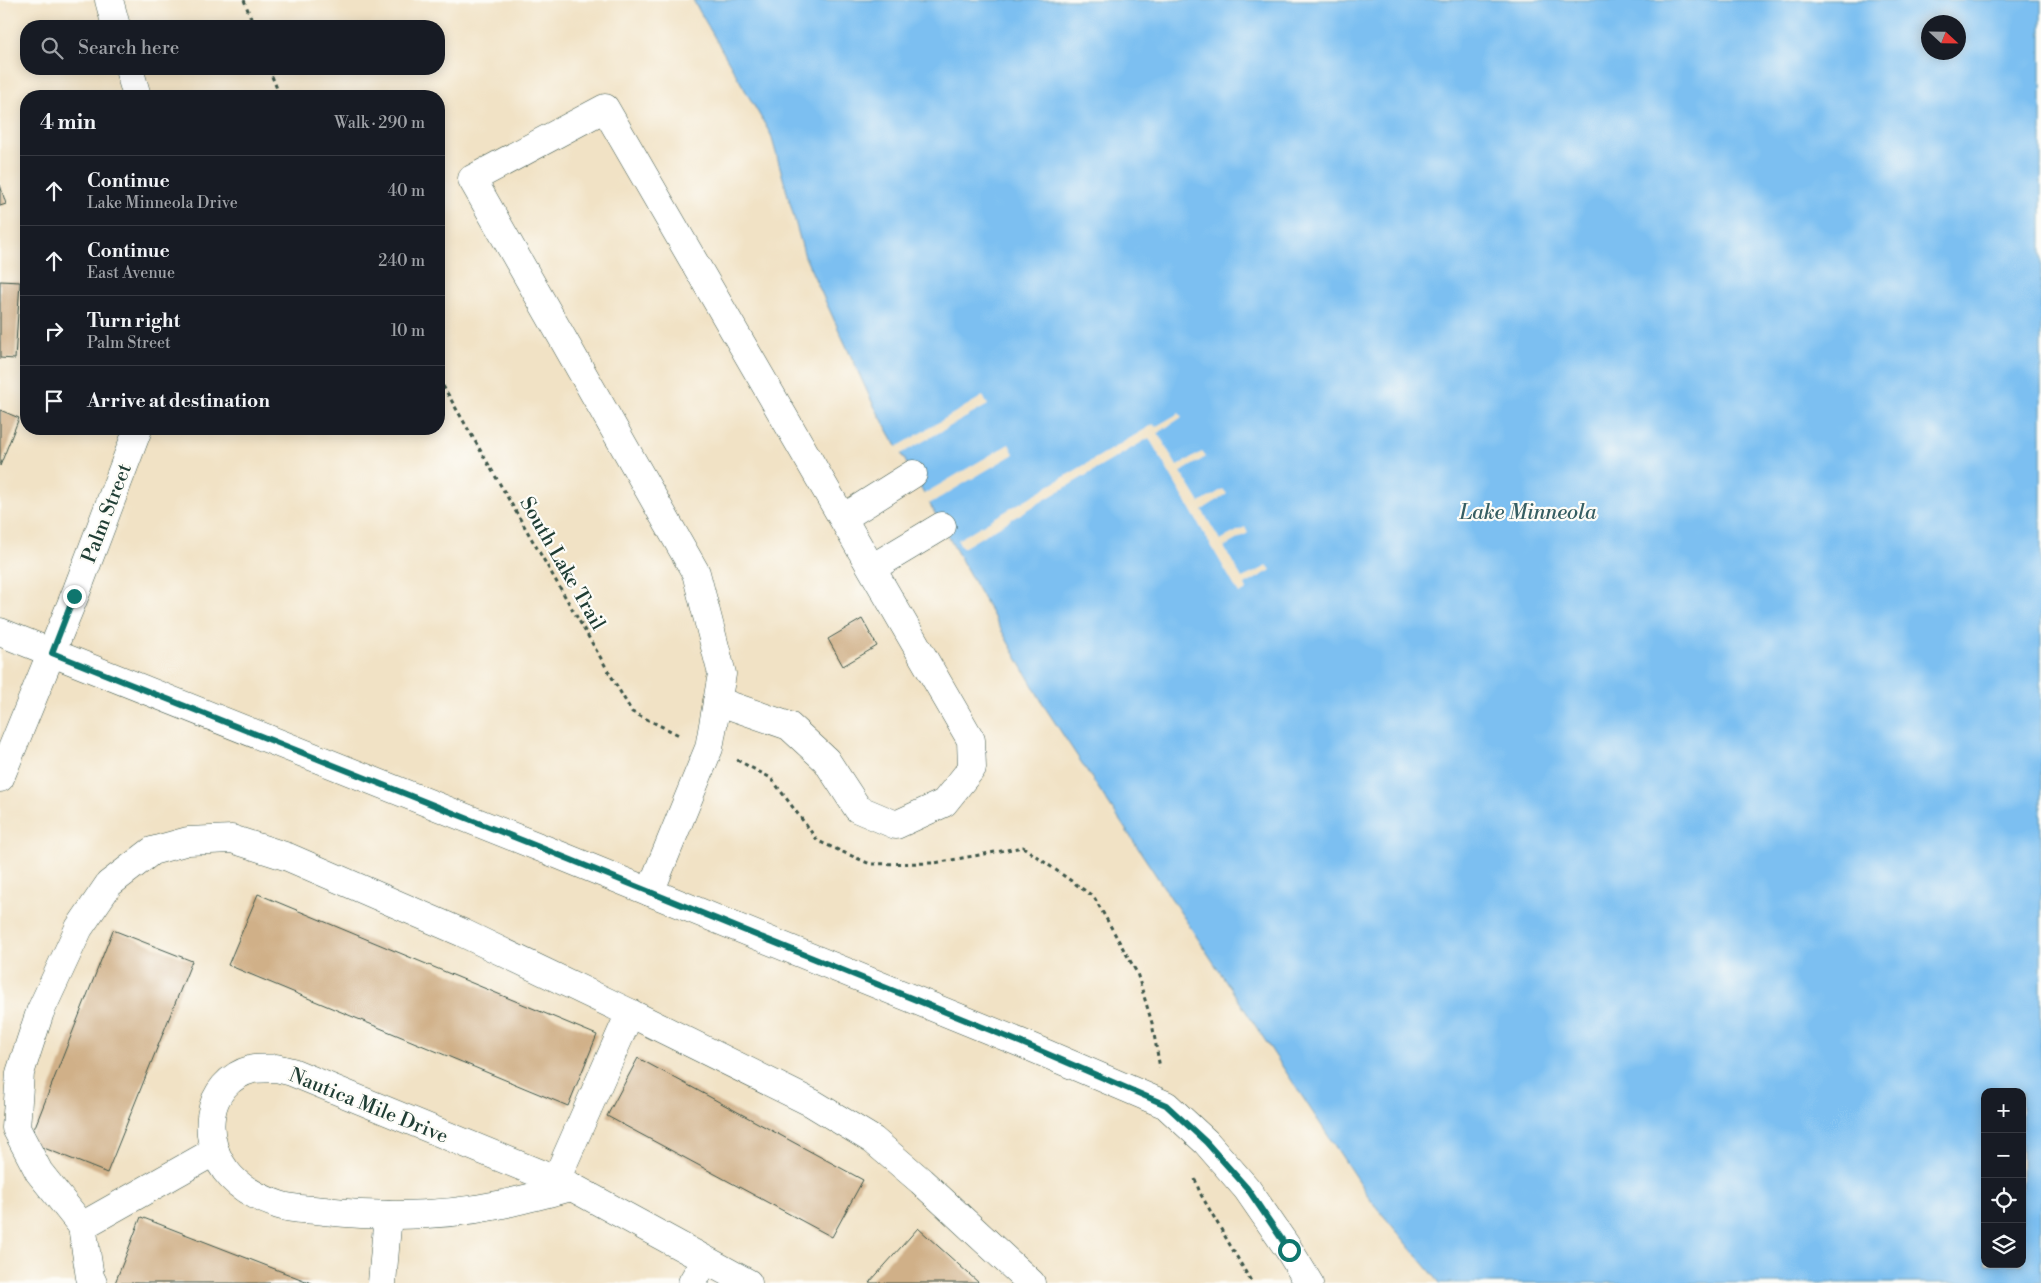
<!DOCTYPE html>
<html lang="en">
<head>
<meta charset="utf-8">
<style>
  :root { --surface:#171b24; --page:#20242c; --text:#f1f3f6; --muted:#9ea1a6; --line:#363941 }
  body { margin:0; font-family:"Libre Bodoni",serif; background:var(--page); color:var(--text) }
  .controls { position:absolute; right:15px; bottom:15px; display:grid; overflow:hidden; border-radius:10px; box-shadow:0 2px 12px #0003 }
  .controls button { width:45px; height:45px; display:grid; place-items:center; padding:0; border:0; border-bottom:1px solid var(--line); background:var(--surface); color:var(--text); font:25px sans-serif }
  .compass { position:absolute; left:1921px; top:15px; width:45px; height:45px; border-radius:50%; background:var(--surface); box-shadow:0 2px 12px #0003; rotate:112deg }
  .stop { position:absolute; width:15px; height:15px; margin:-11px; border:4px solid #0f766e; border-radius:50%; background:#fff }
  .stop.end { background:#0f766e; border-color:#fff; box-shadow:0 1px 5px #0008 }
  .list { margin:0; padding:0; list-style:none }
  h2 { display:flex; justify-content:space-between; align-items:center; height:65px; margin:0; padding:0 20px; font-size:21px }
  h2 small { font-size:16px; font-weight:400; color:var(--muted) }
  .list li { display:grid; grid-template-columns:32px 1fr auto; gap:15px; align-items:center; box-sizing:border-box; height:70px; padding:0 20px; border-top:1px solid var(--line) }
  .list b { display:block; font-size:19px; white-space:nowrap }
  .list p { margin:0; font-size:16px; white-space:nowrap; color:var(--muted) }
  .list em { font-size:16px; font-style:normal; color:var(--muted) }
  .icon { flex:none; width:28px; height:28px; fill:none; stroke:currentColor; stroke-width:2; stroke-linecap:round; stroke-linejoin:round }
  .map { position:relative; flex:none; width:2041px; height:1283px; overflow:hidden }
  .search { position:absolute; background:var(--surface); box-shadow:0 2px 12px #0003; left:20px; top:20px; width:425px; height:55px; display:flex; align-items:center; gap:12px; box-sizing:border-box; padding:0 18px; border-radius:20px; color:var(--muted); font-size:19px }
  .panel { position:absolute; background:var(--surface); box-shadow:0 2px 12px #0003; left:20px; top:90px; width:425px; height:345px; border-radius:20px }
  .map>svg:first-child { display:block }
</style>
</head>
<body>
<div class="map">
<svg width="2041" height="1283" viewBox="0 0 2041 1283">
  <rect width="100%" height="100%" fill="#fdfcf7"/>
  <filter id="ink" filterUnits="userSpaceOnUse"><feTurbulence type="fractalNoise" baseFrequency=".02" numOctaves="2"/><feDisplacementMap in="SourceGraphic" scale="10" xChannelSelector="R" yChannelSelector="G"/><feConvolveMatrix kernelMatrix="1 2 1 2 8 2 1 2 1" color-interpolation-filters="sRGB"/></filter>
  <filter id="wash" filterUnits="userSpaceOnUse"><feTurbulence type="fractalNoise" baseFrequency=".0096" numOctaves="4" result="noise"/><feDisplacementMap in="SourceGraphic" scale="20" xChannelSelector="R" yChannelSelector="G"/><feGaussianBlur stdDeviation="1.12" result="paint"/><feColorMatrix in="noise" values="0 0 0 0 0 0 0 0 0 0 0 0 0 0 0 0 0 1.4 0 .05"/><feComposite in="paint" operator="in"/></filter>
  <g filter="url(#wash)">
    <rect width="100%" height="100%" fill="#f1e2c5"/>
    <path fill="#7bbff1" stroke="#4d7e92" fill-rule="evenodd" d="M693 0H2041V1283H1440L1372 1202 1046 709 873 404 805 257 771 135ZM1928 22H1958V52H1928ZM1985 1092H2022V1264H1985Z"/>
    <g fill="#f1e2c5">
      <polygon points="983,396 988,405 899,455 895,448"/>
      <polygon points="1179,413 1182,417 1158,433 1177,466 1202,452 1206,457 1181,472 1200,503 1223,489 1227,494 1202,510 1220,540 1245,527 1248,533 1224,547 1242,578 1268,566 1271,570 1245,585 1247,590 1239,594 1149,438 963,548 957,540 1154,424 1155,427"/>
      <polygon points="1009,444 1014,454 929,504 922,495"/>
    </g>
    <g id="blocks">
      <g fill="#d0b088">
        <polygon points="0,185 6,204 0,206"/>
        <polygon points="0,281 20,282 15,359 0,358"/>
        <polygon points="0,410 19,418 0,466"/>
        <polygon points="862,619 877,646 843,666 828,639"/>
        <polygon points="258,894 597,1035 568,1106 228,965"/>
        <polygon points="113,930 192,961 107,1173 29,1142"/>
        <polygon points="638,1058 863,1180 832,1237 607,1116"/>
        <polygon points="141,1217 311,1283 115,1283"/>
        <polygon points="918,1228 979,1283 869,1283"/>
      </g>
    </g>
  </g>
  <g filter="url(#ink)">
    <use href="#blocks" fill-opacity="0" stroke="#3e564a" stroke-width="1"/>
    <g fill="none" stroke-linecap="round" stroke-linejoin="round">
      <defs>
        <g id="minor">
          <polyline points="109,0 116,26"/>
          <polyline points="129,69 137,96"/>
          <polyline points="843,518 913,474"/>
          <polyline points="872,568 942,526"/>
          <polyline points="0,632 559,855 1021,1043 1166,1105 1206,1142 1247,1189 1289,1250 1309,1283"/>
          <polyline points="0,778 77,590 138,429"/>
          <polyline points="650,892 709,748 722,674 696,573 472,179 605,108 971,740 972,768 944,803 896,825 858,809 826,760 789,726 717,701"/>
          <path d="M276 1068 292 1072 572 1187C548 1193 523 1200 498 1205 442 1217 382 1217 324 1211 310 1209 293 1210 279 1205 261 1199 244 1191 231 1177 199 1143 203 1082 253 1069 260 1068 269 1069 276 1068Z"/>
          <polyline points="215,1151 82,1226 39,1172 16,1128 20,1073 40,1012 79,928 109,884 152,851 188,841 232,839 288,857 463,933 630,1013"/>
          <polyline points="556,1180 630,1013 812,1103 873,1140 921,1181 1031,1283"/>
          <polyline points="572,1187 748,1283"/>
          <polyline points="82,1226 90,1277 93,1283"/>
          <polyline points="382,1283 388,1215"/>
          <polyline points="692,1283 705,1260"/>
        </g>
      </defs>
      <use href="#minor" stroke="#3e564a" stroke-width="29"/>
      <g stroke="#3e564a" stroke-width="3" stroke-dasharray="4 4" stroke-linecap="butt">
        <polyline points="244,0 254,26"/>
        <polyline points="269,69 280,96"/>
        <polyline points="439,379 632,712 681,736"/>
        <polyline points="737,760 771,778 818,841 870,864 935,863 1023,847 1094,897 1137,973 1152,1023 1160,1068"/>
        <polyline points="1195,1179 1200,1193 1252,1283"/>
      </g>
      <use href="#minor" stroke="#fff" stroke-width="28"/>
    </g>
  </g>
  <g fill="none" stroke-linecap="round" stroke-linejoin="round" filter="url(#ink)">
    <polyline stroke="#0f766e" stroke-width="6" points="74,596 52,653 559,855 1022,1043 1166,1105 1206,1142 1247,1188 1289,1250"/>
  </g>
  <g text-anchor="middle" stroke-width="4.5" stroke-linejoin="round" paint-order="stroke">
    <g font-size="20" fill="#1f3d34" stroke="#fdfcf7">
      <text transform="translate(106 513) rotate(-69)" y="7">Palm Street</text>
      <text transform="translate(563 563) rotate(60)" y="7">South Lake Trail</text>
      <text transform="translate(369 1105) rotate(22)" y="7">Nautica Mile Drive</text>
    </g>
    <g font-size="21" font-style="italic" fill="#365e63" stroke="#fdfcf7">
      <text x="1528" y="519">Lake Minneola</text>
    </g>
  </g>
</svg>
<div class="controls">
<button>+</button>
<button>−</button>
<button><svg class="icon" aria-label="locate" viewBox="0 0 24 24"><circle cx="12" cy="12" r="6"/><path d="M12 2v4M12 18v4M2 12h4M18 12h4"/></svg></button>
<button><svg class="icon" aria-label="layers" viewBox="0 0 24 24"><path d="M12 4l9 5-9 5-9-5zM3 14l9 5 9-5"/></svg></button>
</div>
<svg class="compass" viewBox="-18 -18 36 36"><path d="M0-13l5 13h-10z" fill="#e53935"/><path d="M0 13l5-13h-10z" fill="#9ea1a6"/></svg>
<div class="stop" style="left:1289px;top:1250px"></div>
<div class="stop end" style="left:74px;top:596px"></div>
<div class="search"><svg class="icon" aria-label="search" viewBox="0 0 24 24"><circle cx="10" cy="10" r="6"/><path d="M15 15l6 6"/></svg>Search here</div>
<section class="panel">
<h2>4 min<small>Walk · 290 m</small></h2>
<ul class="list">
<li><svg class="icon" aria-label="ahead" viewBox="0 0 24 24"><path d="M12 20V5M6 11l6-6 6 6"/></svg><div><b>Continue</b><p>Lake Minneola Drive</p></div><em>40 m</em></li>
<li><svg class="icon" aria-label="ahead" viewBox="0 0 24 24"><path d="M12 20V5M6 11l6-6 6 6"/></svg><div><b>Continue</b><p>East Avenue</p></div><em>240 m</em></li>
<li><svg class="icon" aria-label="right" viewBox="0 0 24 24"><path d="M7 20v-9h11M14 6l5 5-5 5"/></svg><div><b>Turn right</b><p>Palm Street</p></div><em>10 m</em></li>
<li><svg class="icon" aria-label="arrive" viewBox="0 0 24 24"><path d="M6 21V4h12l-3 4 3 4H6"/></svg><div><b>Arrive at destination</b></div></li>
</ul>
</section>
</div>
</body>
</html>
